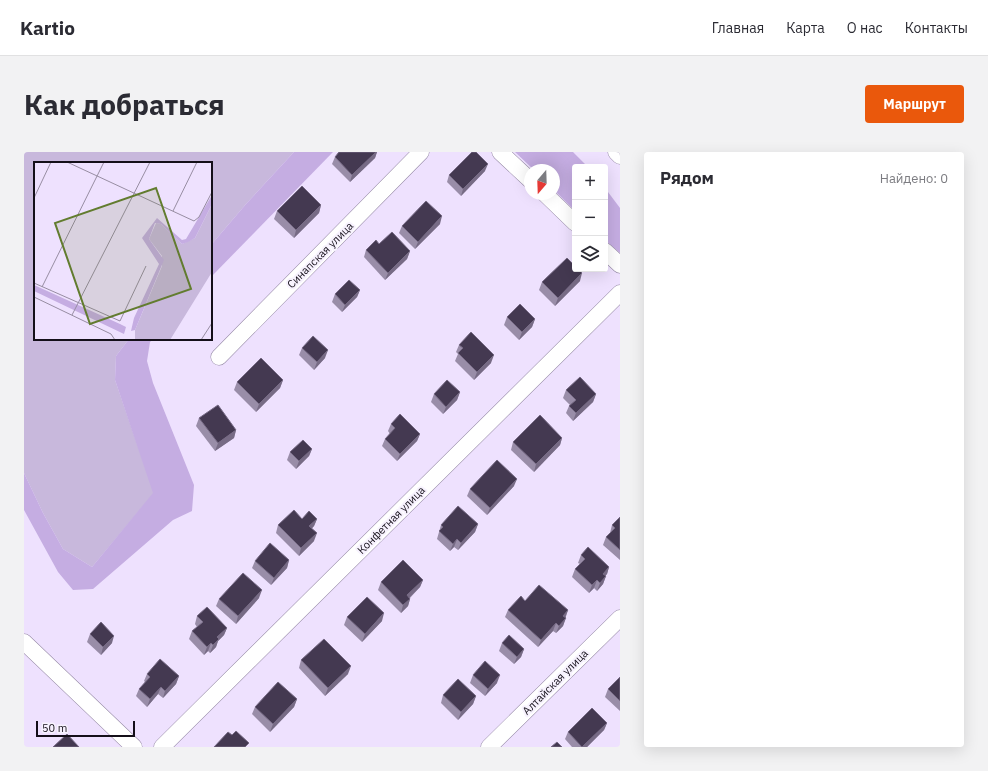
<!DOCTYPE html>
<html lang="ru">
<head>
<meta charset="utf-8">
<style>
  :root { --surface:#fff; --page:#f2f2f3; --text:#2b2b33; --muted:#7c7c81; --line:#e1e1e2; --accent:#ea580c }
  body { margin:0; font-family:"IBM Plex Sans",sans-serif; background:var(--page); color:var(--text) }
  .controls { position:absolute; right:12px; top:12px; display:grid; overflow:hidden; border-radius:4px; box-shadow:0 4px 16px #0002 }
  .controls button { width:36px; height:36px; display:grid; place-items:center; padding:0; border:0; border-bottom:1px solid var(--line); background:var(--surface); color:var(--text); font:20px sans-serif }
  .compass { position:absolute; left:500px; top:12px; width:36px; height:36px; border-radius:50%; background:var(--surface); box-shadow:0 4px 16px #0002; rotate:199deg }
  .scale { position:absolute; left:12px; bottom:10px; width:99px; box-sizing:border-box; padding-left:4px; border:2px solid #140f19; border-top:0; font-size:11px; line-height:14px; white-space:nowrap; color:#140f19; -webkit-text-stroke:3px #f7f2fe; paint-order:stroke }
  .list { margin:0; padding:0; list-style:none }
  h2 { display:flex; justify-content:space-between; align-items:center; height:52px; margin:0; padding:0 16px; font-size:17px }
  h2 small { font-size:13px; font-weight:400; color:var(--muted) }
  .icon { flex:none; width:22px; height:22px; fill:none; stroke:currentColor; stroke-width:2; stroke-linecap:round; stroke-linejoin:round }
  .map { position:relative; flex:none; width:596px; height:595px; overflow:hidden; border-radius:4px }
  header { display:flex; align-items:center; gap:24px; box-sizing:border-box; height:56px; padding:0 20px; background:var(--surface); border-bottom:1px solid var(--line) }
  header strong { font-size:19px }
  nav { display:flex; gap:22px; margin-inline-start:auto; font-size:14px }
  .intro { display:flex; align-items:center; justify-content:space-between; box-sizing:border-box; height:96px; padding:0 24px }
  h1 { margin:0; font-size:28px }
  .button { padding:10px 18px; border-radius:4px; background:var(--accent); color:#fff; font-size:14px; font-weight:700 }
  main { display:flex; gap:24px; padding:0 24px }
  aside { flex:1; background:var(--surface); border-radius:4px; box-shadow:0 4px 16px #0002 }
  .map>svg:first-child { display:block }
</style>
</head>
<body>
<header>
<strong>Kartio</strong>
<nav><a>Главная</a><a>Карта</a><a>О нас</a><a>Контакты</a></nav>
</header>
<div class="intro"><h1>Как добраться</h1><a class="button">Маршрут</a></div>
<main>
<div class="map">
<svg width="596" height="595" viewBox="0 0 596 595">
  <rect width="100%" height="100%" fill="#eee1fe"/>
  <polygon fill="#c8b8dc" points="0,0 270,0 222,52 187,93 187,11 11,11 11,187 105,187 92,204 91,228 130,341 68,415 39,397 19,361 0,321"/>
  <g fill="#c5ade2">
    <polygon points="270,0 309,0 187,125 187,93 222,52"/>
    <polygon points="491,0 549,0 564,15 551,15 551,59 530,38 530,18 510,18"/>
    <polygon points="581,36 596,56 596,101 581,88"/>
    <polygon points="105,187 129,187 126,190 123,209 129,231 170,333 168,359 149,368 69,437 49,438 34,420 0,358 0,321 19,361 39,397 68,415 129,341 91,228 92,204"/>
  </g>
  <g fill="none" stroke-linecap="round" stroke-linejoin="round">
    <defs>
      <g id="minor">
        <polyline points="476,0 506,28"/>
        <polyline points="592,0 596,4"/>
        <polyline points="521,42 551,71"/>
        <polyline points="581,99 596,113"/>
        <polyline points="195,205 397,0"/>
        <polyline points="0,490 110,595"/>
        <polyline points="138,595 596,141"/>
        <polyline points="465,595 596,466"/>
      </g>
    </defs>
    <use href="#minor" stroke="#9589a5" stroke-width="17"/>
    <use href="#minor" stroke="#fff" stroke-width="16"/>
  </g>
  <g fill="#998da8">
    <polygon points="315,0 353,0 351,6 326,30 308,12 311,5"/>
    <polygon points="461,19 437,44 423,30 425,23"/>
    <polygon points="297,53 295,61 270,86 250,67 253,59"/>
    <polygon points="416,72 391,97 375,81 378,74"/>
    <polygon points="355,92 386,99 383,107 361,128 340,105 342,98"/>
    <polygon points="556,129 531,154 515,138 518,130"/>
    <polygon points="336,138 333,145 318,160 308,150 311,142"/>
    <polygon points="483,165 511,167 508,175 495,188 480,173"/>
    <polygon points="435,193 467,211 450,228 431,209 434,202 432,200"/>
    <polygon points="278,196 301,206 290,218 275,203"/>
    <polygon points="259,228 256,236 232,260 210,238 213,230"/>
    <polygon points="542,238 572,242 569,250 549,269 542,261 545,254 546,253 539,246"/>
    <polygon points="436,240 433,248 419,262 407,250 410,242"/>
    <polygon points="175,266 212,278 210,286 191,299 172,274"/>
    <polygon points="367,272 396,282 393,289 373,309 358,294 361,287 366,282 364,279"/>
    <polygon points="538,286 536,293 510,320 487,298 489,290"/>
    <polygon points="288,297 285,304 272,317 263,308 266,300"/>
    <polygon points="490,334 463,363 443,344 446,337"/>
    <polygon points="596,365 596,408 579,393 582,385 586,381 588,373"/>
    <polygon points="278,367 293,367 290,374 288,376 290,389 275,404 252,381 254,373"/>
    <polygon points="454,372 451,380 434,398 430,395 426,399 413,387 417,373"/>
    <polygon points="557,403 585,415 583,422 581,424 582,424 579,432 573,439 570,436 565,441 548,425 551,417 556,412 554,411"/>
    <polygon points="265,408 263,416 247,433 228,416 231,409"/>
    <polygon points="399,428 396,435 386,446 386,447 384,454 377,461 354,438 357,430"/>
    <polygon points="235,446 212,472 192,454 195,447"/>
    <polygon points="501,449 544,458 539,474 532,481 529,479 514,495 481,465 484,458"/>
    <polygon points="173,464 203,476 200,483 194,489 192,495 186,501 184,499 180,503 165,487 168,479 173,475 171,472"/>
    <polygon points="323,465 358,469 338,490 320,473"/>
    <polygon points="66,482 88,491 77,503 63,490"/>
    <polygon points="478,491 500,497 497,505 490,512 475,499"/>
    <polygon points="277,508 324,522 301,544 275,516"/>
    <polygon points="123,522 155,524 152,532 139,546 134,542 123,555 112,544 115,537 121,530 120,529"/>
    <polygon points="449,523 473,531 461,544 446,531"/>
    <polygon points="596,525 596,559 581,545 584,537"/>
    <polygon points="419,543 452,544 449,552 434,568 417,551"/>
    <polygon points="273,547 270,555 246,580 228,562 231,555"/>
    <polygon points="583,571 580,578 563,595 548,595 541,587 544,580"/>
  </g>
  <g fill="#776b85">
    <polygon points="352,0 353,0 351,6 326,30 328,23"/>
    <polygon points="464,12 461,19 437,44 439,37"/>
    <polygon points="297,53 295,61 270,86 272,78"/>
    <polygon points="418,64 416,72 391,97 394,90"/>
    <polygon points="386,99 383,107 361,128 364,121"/>
    <polygon points="558,121 556,129 531,154 534,146"/>
    <polygon points="336,138 333,145 318,160 321,153"/>
    <polygon points="511,167 508,175 495,188 498,180"/>
    <polygon points="304,198 301,206 290,218 293,210"/>
    <polygon points="470,203 467,211 450,228 453,220"/>
    <polygon points="259,228 256,236 232,260 235,252"/>
    <polygon points="436,240 433,248 419,262 422,255"/>
    <polygon points="572,242 569,250 549,269 552,261"/>
    <polygon points="212,278 210,286 191,299 194,291"/>
    <polygon points="396,282 393,289 373,309 376,302"/>
    <polygon points="538,286 536,293 510,320 512,312"/>
    <polygon points="288,297 285,304 272,317 275,309"/>
    <polygon points="493,327 490,334 463,363 466,356"/>
    <polygon points="293,367 290,374 283,382 285,374"/>
    <polygon points="454,372 451,380 434,398 437,391"/>
    <polygon points="293,381 290,389 275,404 277,396"/>
    <polygon points="433,387 430,395 426,399 429,392"/>
    <polygon points="265,408 263,416 247,433 250,426"/>
    <polygon points="585,415 583,422 576,429 579,422"/>
    <polygon points="582,424 579,432 573,439 576,431"/>
    <polygon points="399,428 396,435 380,451 383,443"/>
    <polygon points="573,428 570,436 565,441 568,433"/>
    <polygon points="238,438 235,446 212,472 214,464"/>
    <polygon points="386,447 384,454 377,461 379,453"/>
    <polygon points="544,458 541,466 539,464"/>
    <polygon points="360,461 358,469 338,490 341,482"/>
    <polygon points="542,466 539,474 532,481 535,474"/>
    <polygon points="532,471 529,479 514,495 517,488"/>
    <polygon points="203,476 200,483 194,489 192,495 186,501 189,493 193,485"/>
    <polygon points="90,484 88,491 77,503 79,495"/>
    <polygon points="187,491 184,499 180,503 183,495"/>
    <polygon points="500,497 497,505 490,512 493,505"/>
    <polygon points="327,514 324,522 301,544 304,536"/>
    <polygon points="476,523 473,531 461,544 464,537"/>
    <polygon points="155,524 152,532 139,546 141,539"/>
    <polygon points="137,535 134,542 123,555 126,547"/>
    <polygon points="452,544 449,552 434,568 437,560"/>
    <polygon points="273,547 270,555 246,580 249,572"/>
    <polygon points="583,571 580,578 563,595 558,595"/>
  </g>
  <g fill="#443951" stroke="#776b85">
    <polygon points="315,0 352,0 328,23 311,5"/>
    <polygon points="448,0 452,0 464,12 439,37 425,23"/>
    <polygon points="278,34 297,53 272,78 253,59"/>
    <polygon points="402,49 418,64 394,90 378,74"/>
    <polygon points="368,80 386,99 364,121 342,98 352,88 355,92"/>
    <polygon points="543,106 551,114 551,117 554,117 558,121 534,146 518,130"/>
    <polygon points="325,128 336,138 321,153 311,142"/>
    <polygon points="496,152 511,167 498,180 483,165"/>
    <polygon points="447,180 470,203 453,220 434,201 439,196 435,193"/>
    <polygon points="289,184 304,198 293,210 278,196"/>
    <polygon points="237,206 259,228 235,252 213,230"/>
    <polygon points="556,225 572,242 552,261 545,254 552,248 542,238"/>
    <polygon points="423,228 436,240 422,255 410,242"/>
    <polygon points="194,253 212,278 194,291 175,266"/>
    <polygon points="376,262 396,282 376,302 361,287 371,276 367,272"/>
    <polygon points="516,263 538,286 512,312 489,290"/>
    <polygon points="279,288 288,297 275,309 266,300"/>
    <polygon points="473,308 493,327 466,356 446,337"/>
    <polygon points="434,354 454,372 437,391 433,387 429,392 415,379 419,375 417,373"/>
    <polygon points="270,358 278,367 285,359 293,367 285,374 293,381 277,396 254,373"/>
    <polygon points="596,365 596,398 582,385 591,376 588,373"/>
    <polygon points="246,391 265,408 250,426 231,409"/>
    <polygon points="564,395 585,415 579,422 582,424 576,431 573,428 568,433 551,417 561,407 557,403"/>
    <polygon points="379,408 399,428 383,443 386,447 379,453 357,430"/>
    <polygon points="219,421 238,438 214,464 195,447"/>
    <polygon points="515,433 544,458 539,464 542,466 535,474 532,471 517,488 484,458 497,444 501,449"/>
    <polygon points="343,445 360,461 341,482 323,465"/>
    <polygon points="183,455 203,476 193,485 195,487 189,493 187,491 183,495 168,479 179,470 173,464"/>
    <polygon points="77,470 90,484 79,495 66,482"/>
    <polygon points="485,483 500,497 493,505 478,491"/>
    <polygon points="300,487 327,514 304,536 277,508"/>
    <polygon points="136,507 155,524 141,539 137,535 126,547 115,537 126,525 123,522"/>
    <polygon points="461,509 476,523 464,537 449,523"/>
    <polygon points="596,525 596,549 584,537"/>
    <polygon points="434,527 452,544 437,560 419,543"/>
    <polygon points="254,530 273,547 249,572 231,555"/>
    <polygon points="568,556 583,571 558,595 544,580"/>
    <polygon points="212,579 225,591 221,595 190,595 204,580 208,583"/>
    <polygon points="43,582 55,595 29,595"/>
    <polygon points="533,590 538,595 527,595"/>
  </g>
  <g text-anchor="middle" stroke-width="4" stroke-linejoin="round" paint-order="stroke">
    <g font-size="11" fill="#140f19" stroke="#f7f2fe">
      <text transform="translate(296 103) rotate(-45)" y="4">Синапская улица</text>
      <text transform="translate(367 368) rotate(-45)" y="4">Конфетная улица</text>
      <text transform="translate(531 530) rotate(-45)" y="4">Алтайская улица</text>
    </g>
  </g>
  <g transform="translate(10 10)">
    <rect width="178" height="178" fill="#eee1fe"/>
    <path d="M178 42V110L136 178H101V168L128 104V94L115 77 122 61 127 62 148 82 161 76Z" fill="#c8b8dc"/>
    <path d="M178 33V42L161 76 154 80 148 82 127 62 121 61 115 77 130 98 101 168 97 169 100 156 125 102 108 76 123 56 148 78 152 77ZM0 123 86 162 92 165 90 172 0 129Z" fill="#c5ade2"/>
    <path fill="none" stroke="#978da2" stroke-width="1" d="M33 0 160 59 165 55 178 30M0 36 17 0M139 49 163 0M0 121 86 159 112 104M8 125 70 0M0 135 77 172 81 178M38 153 116 0M167 178 178 161"/>
    <path fill="#627c2f" fill-opacity="0.15" stroke="#627c2f" stroke-width="2" d="M122 26 157 127 56 162 21 61Z"/>
    <rect width="178" height="178" fill="none" stroke="#140f19" stroke-width="2"/>
  </g>
</svg>
<div class="controls">
<button>+</button>
<button>−</button>
<button><svg class="icon" aria-label="layers" viewBox="0 0 24 24"><path d="M12 4l9 5-9 5-9-5zM3 14l9 5 9-5"/></svg></button>
</div>
<svg class="compass" viewBox="-18 -18 36 36"><path d="M0-13l5 13h-10z" fill="#e53935"/><path d="M0 13l5-13h-10z" fill="#7c7c81"/></svg>
<div class="scale">50 m</div>
</div>
<aside>
<h2>Рядом<small>Найдено: 0</small></h2>
<ul class="list">
</ul>
</aside>
</main>
</body>
</html>
